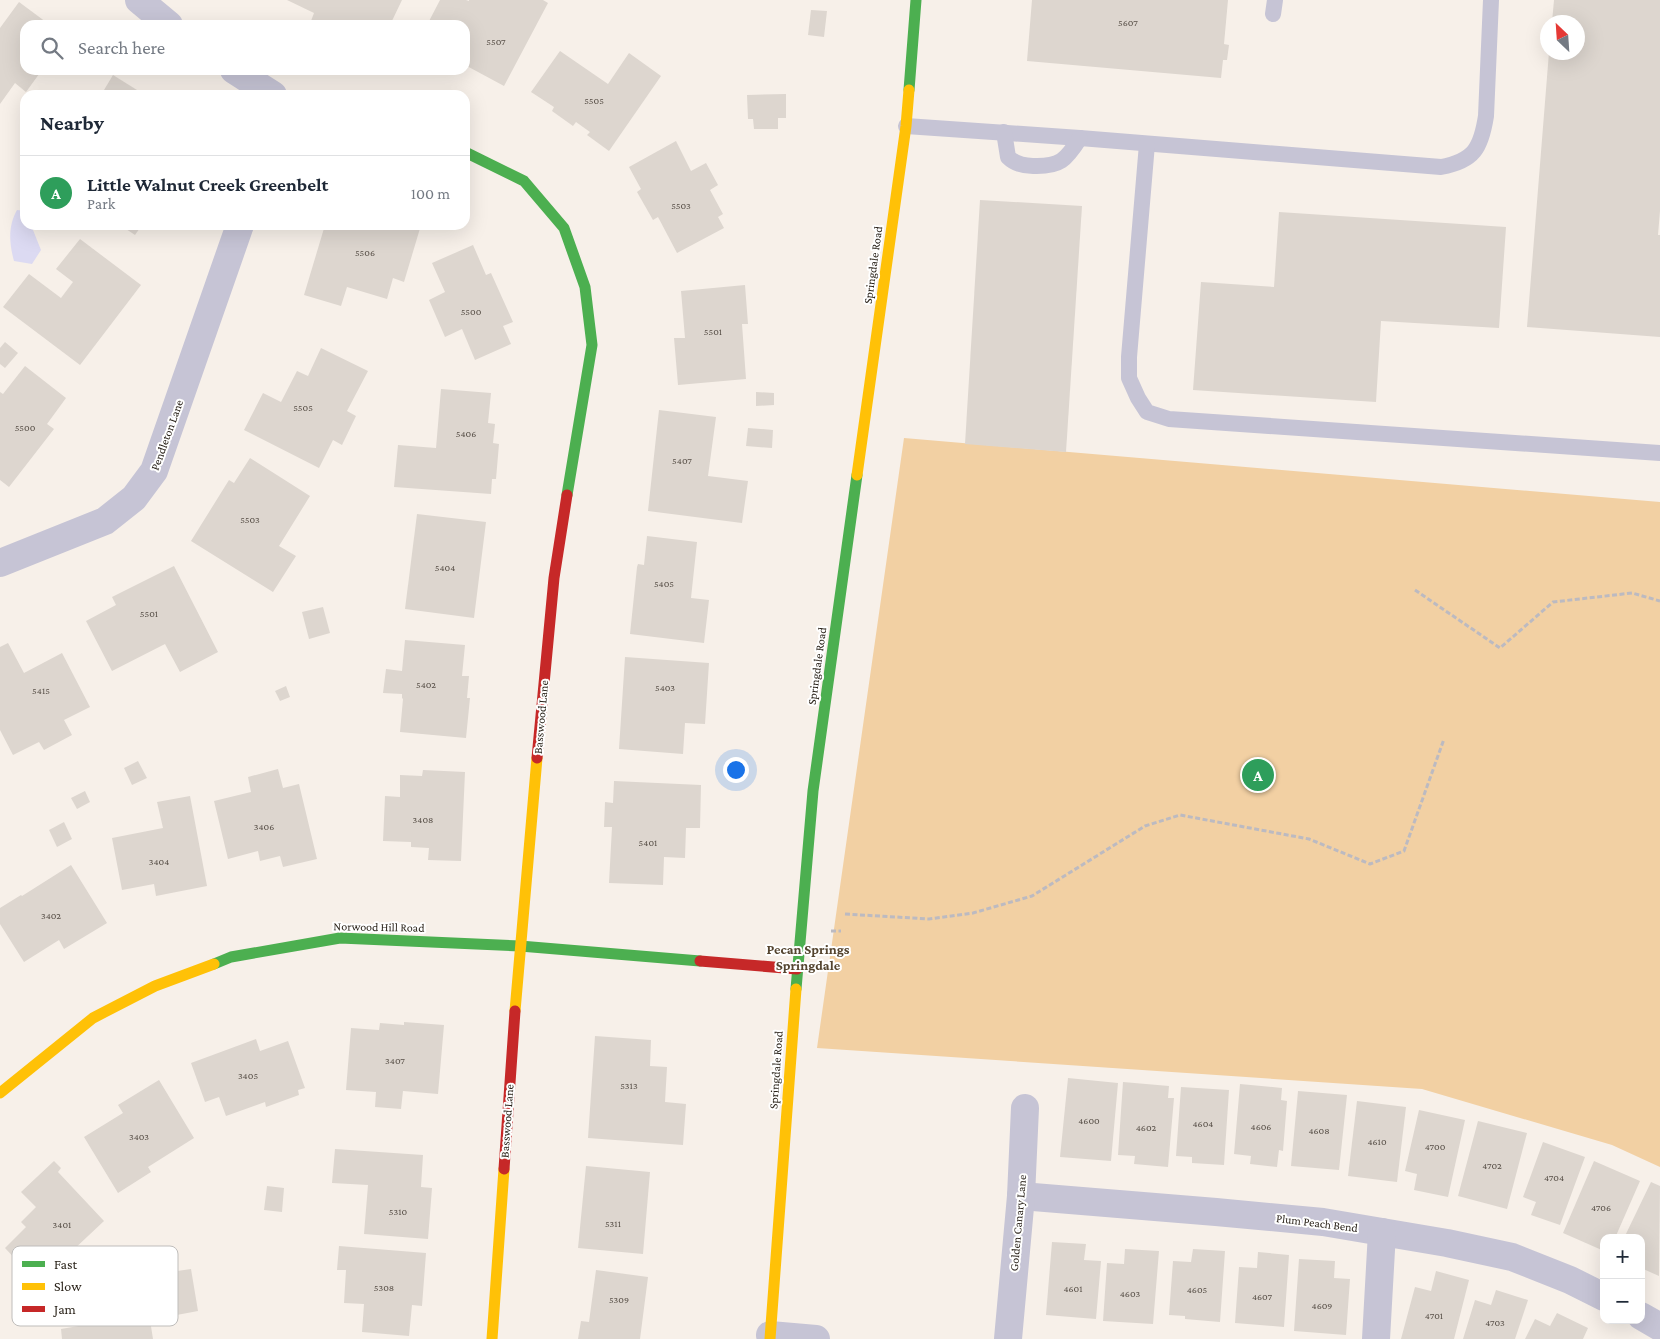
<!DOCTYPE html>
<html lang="en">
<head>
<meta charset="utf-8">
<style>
  :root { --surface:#fff; --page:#f2f2f3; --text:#1f2937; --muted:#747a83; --line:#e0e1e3; --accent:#db2777 }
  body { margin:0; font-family:"Crimson Pro",serif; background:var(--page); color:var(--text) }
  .controls { position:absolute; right:15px; bottom:15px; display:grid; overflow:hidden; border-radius:10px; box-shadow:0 5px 20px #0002 }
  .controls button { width:45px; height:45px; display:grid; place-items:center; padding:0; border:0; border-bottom:1px solid var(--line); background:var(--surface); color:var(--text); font:25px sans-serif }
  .compass { position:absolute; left:1540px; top:15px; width:45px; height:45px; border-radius:50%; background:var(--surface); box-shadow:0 5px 20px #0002; rotate:335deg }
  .you { position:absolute; left:735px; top:769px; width:18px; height:18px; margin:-12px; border:4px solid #fff; border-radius:50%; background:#1a73e8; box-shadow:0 0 0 8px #1a73e833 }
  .badge { display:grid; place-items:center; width:32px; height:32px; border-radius:50%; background:var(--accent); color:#fff; font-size:16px; font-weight:700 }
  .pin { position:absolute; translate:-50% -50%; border:2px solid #fff; box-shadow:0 1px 5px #0006 }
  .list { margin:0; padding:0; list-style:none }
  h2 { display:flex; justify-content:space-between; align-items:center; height:65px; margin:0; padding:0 20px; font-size:21px }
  h2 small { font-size:16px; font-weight:400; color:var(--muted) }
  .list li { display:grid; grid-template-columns:32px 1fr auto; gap:15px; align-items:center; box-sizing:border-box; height:75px; padding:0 20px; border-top:1px solid var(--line) }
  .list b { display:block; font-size:19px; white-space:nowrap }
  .list p { margin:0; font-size:16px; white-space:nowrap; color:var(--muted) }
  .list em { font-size:16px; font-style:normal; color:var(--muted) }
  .icon { flex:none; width:28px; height:28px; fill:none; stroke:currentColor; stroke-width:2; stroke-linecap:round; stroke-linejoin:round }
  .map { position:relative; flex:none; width:1660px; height:1339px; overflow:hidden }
  .search { position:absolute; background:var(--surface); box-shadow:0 5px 20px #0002; left:20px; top:20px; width:450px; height:55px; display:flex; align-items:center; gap:12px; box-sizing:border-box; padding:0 18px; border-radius:15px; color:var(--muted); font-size:19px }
  .panel { position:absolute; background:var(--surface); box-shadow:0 5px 20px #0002; left:20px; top:90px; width:450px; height:140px; border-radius:15px }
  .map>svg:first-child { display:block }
</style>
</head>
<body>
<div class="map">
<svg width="1660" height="1339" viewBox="0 0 1660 1339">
  <rect width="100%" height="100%" fill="#f7f0e9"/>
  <polygon fill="#f2d0a3" points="904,438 1660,502 1660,1167 1612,1145 1422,1089 817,1048"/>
  <path fill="#dcdaf2" d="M17 210 25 211V225H31L41 250 32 264 14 261C9 243 8 226 17 210Z"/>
  <g fill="#ddd6cf">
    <polygon points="287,0 402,0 390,25 319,25 311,21 314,13"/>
    <polygon points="440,0 466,0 469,1 469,0 543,0 548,3 504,86 465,65 469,59 465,57 465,25 427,25"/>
    <polygon points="1032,0 1228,0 1224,44 1229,45 1227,60 1223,60 1221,78 1027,61"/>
    <polygon points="1554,0 1660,0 1660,211 1658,235 1660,235 1660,337 1527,327 1549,52 1578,52 1578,22 1552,22"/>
    <polygon points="19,2 50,25 25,25 25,70 42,70 26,92 15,83 0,104 0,28"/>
    <polygon points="811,10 827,11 824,37 808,35"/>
    <polygon points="560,51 608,84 629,53 661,76 609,151 587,135 590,132 576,122 573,126 552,111 554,107 531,92"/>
    <polygon points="113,75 145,95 101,95"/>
    <polygon points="786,94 786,118 778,118 778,129 754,129 753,119 748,119 747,95"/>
    <polygon points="676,141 691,171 706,163 718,185 710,190 723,214 718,217 724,228 677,253 658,217 653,220 637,192 641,189 629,167"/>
    <polygon points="980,200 1082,206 1066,452 965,444"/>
    <polygon points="1279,212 1506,227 1499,328 1381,321 1376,402 1193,390 1201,282 1274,287"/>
    <polygon points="120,225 142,225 135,235"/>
    <polygon points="325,225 421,225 404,282 393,278 387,299 347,287 341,306 304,295"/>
    <polygon points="80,239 141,285 80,365 3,307 29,274 61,298 73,282 56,269"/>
    <polygon points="473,245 486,275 491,273 513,322 503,326 511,344 475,360 462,329 445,337 429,300 445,292 432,263"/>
    <polygon points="745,285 748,324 742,324 746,379 678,385 674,338 685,338 681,291"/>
    <polygon points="5,342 18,353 5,368 0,364 0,348"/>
    <polygon points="321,348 368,371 347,411 356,416 342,445 333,440 319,468 244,430 263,393 281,402 297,371 308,376"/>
    <polygon points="25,366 66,398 47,424 54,429 9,487 0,480 0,392 3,394"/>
    <polygon points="441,389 491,393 488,423 495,424 493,443 499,444 496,479 492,479 491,494 394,487 398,445 436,448"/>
    <polygon points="756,392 774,393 774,405 756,406"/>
    <polygon points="659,410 716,417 708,476 748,481 742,523 648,511"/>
    <polygon points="748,428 773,430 772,448 746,446"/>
    <polygon points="250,458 310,496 279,546 296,556 273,592 191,541 229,480 234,483"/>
    <polygon points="417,514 486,522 474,618 405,609"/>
    <polygon points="647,536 697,542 691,598 709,600 704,643 630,634 637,567 638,564 644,565"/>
    <polygon points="174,566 218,652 180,672 165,644 112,671 86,621 116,605 112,597"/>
    <polygon points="323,607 330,633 309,639 302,612"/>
    <polygon points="405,640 465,645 462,676 469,676 467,698 470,698 466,738 400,732 403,699 402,698 402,694 383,693 386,669 402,671"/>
    <polygon points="8,643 24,673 62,653 90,707 64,720 72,735 44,750 39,742 13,755 0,730 0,647"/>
    <polygon points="625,657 709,663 705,724 685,723 683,754 619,749"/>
    <polygon points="286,686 290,697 280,701 275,691"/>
    <polygon points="138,761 147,778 132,785 124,768"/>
    <polygon points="278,769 283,788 299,784 317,859 283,867 280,856 260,861 258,851 228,859 214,801 251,792 248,777"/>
    <polygon points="423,770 465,772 461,861 428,860 429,848 411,847 411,842 383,841 385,796 400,797 400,775 422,776"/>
    <polygon points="614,781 701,785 700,828 686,828 685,858 664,857 663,885 609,883 612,827 604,827 605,802 613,803"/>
    <polygon points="85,791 90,802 77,809 71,798"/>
    <polygon points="190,796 207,886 156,896 154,884 122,890 112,838 163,828 157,802"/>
    <polygon points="64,822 72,839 57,847 49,830"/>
    <polygon points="71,865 107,923 64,949 59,940 24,962 0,924 0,908 21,895 22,896"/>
    <polygon points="404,1022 444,1025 438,1094 403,1091 401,1109 375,1107 376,1092 346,1090 351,1028 379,1030 380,1023 404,1025"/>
    <polygon points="595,1036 651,1040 650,1066 667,1067 665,1102 686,1104 683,1145 588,1138"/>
    <polygon points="256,1039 260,1051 288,1041 305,1088 298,1090 299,1095 266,1107 265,1102 226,1116 219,1097 205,1102 191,1063"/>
    <polygon points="1068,1078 1118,1083 1111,1161 1060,1157"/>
    <polygon points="159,1080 194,1138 148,1167 151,1172 118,1193 84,1137 123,1113 118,1105"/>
    <polygon points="1123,1082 1169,1086 1168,1098 1174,1098 1168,1167 1134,1164 1135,1156 1118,1155"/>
    <polygon points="1240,1084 1282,1088 1281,1100 1287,1101 1283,1151 1279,1150 1277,1167 1250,1164 1251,1156 1234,1154"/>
    <polygon points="1181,1087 1229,1090 1224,1165 1192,1163 1192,1157 1176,1156"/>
    <polygon points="1298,1091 1347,1095 1339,1170 1291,1166"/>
    <polygon points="1357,1101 1406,1107 1397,1182 1348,1176"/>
    <polygon points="1419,1110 1465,1120 1448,1197 1414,1190 1417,1174 1405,1171"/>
    <polygon points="1478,1121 1527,1133 1507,1209 1458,1196"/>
    <polygon points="1543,1142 1585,1157 1560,1225 1531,1215 1536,1202 1523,1197"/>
    <polygon points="335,1149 423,1155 421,1187 432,1188 428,1239 364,1234 368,1185 332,1183"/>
    <polygon points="54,1161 61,1168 58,1172 104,1221 38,1283 5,1248 26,1227 21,1222 36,1207 21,1192"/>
    <polygon points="1594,1161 1640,1181 1615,1238 1604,1238 1604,1251 1563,1233"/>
    <polygon points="586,1166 650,1172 643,1254 578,1248"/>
    <polygon points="1651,1182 1660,1186 1659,1276 1641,1268 1641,1238 1624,1238"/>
    <polygon points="267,1186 284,1188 282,1212 264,1210"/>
    <polygon points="1052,1242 1086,1244 1084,1260 1101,1261 1096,1319 1046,1315"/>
    <polygon points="339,1246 426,1253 422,1306 412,1305 409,1336 362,1332 364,1304 344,1303 346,1270 337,1270"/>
    <polygon points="1125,1249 1159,1251 1153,1324 1103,1321 1107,1263 1124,1264"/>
    <polygon points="1193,1249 1225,1251 1220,1322 1185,1319 1185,1316 1169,1315 1173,1261 1191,1262"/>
    <polygon points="1258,1252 1289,1255 1284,1327 1235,1323 1239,1267 1257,1268"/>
    <polygon points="1299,1259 1335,1261 1334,1278 1350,1279 1346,1335 1294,1331"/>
    <polygon points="191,1269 198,1311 150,1320 153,1339 62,1339 61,1329 90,1324 89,1321 118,1316 119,1320 143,1317 136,1277"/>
    <polygon points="596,1270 648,1277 640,1339 578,1339 581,1321 589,1322"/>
    <polygon points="1436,1271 1469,1280 1454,1339 1401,1339 1415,1287 1431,1291"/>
    <polygon points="1496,1290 1528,1300 1515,1339 1463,1339 1475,1300 1491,1305"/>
    <polygon points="1557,1313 1588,1328 1583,1339 1525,1339 1535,1319 1550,1326"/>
  </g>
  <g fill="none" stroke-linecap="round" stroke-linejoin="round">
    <g stroke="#bcbac1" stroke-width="3" stroke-dasharray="5 2.5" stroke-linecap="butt">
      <polyline points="1415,590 1500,648 1553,602 1632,593 1660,601"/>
      <polyline points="845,914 929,919 973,913 1032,896 1145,826 1180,815 1309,839 1370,864 1404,851 1444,739"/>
      <polyline points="831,931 841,931"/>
    </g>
    <g stroke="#c6c4d5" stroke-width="16">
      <polyline points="1273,14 1275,0"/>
      <path d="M906 126 1080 138 1441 167C1474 161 1481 148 1486 116L1491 0"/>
      <path d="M1004 132 1008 157C1014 163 1024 166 1033 166 1060 167 1066 160 1080 138"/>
      <polyline points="1147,144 1129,357 1129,378 1138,398 1147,412 1169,419 1660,453"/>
    </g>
    <g stroke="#c6c4d5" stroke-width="28">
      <polyline points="139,0 169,25"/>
      <polyline points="234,70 273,95"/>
      <polyline points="0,563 105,521 134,498 154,471 240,225"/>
      <polyline points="1021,1196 1216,1212 1323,1222 1447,1243 1512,1257 1570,1280 1604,1297"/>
      <polyline points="1641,1316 1660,1327"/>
      <polyline points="770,1335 816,1339"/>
      <polyline points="1008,1339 1021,1196 1025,1108"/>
      <polyline points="1376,1339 1382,1232"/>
    </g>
    <g stroke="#4caf50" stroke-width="11">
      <polyline points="909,90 916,0"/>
      <polyline points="465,152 524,181 564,228 585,287 592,345 567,495"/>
      <polyline points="214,964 231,957 340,938 520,946 700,961"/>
      <polyline points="796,989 813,791 857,475"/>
    </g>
    <g stroke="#ffc107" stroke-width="11">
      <polyline points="857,475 906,126 909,90"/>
      <polyline points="515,1011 537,758"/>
      <polyline points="0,1093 93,1018 155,986 214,964"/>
      <polyline points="492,1339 504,1169"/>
      <polyline points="770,1339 796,989"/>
    </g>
    <g stroke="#c62828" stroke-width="11">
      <polyline points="537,758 554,578 567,495"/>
      <polyline points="700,961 797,969"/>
      <polyline points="504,1169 515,1011"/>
    </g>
  </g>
  <g text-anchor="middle" stroke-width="4" stroke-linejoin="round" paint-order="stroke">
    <g font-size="10" fill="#585048">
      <text x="1128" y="26">5607</text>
      <text x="496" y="45">5507</text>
      <text x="594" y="104">5505</text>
      <text x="681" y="209">5503</text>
      <text x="365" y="256">5506</text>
      <text x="471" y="315">5500</text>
      <text x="713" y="335">5501</text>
      <text x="303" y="411">5505</text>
      <text x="25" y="431">5500</text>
      <text x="466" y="437">5406</text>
      <text x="682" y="464">5407</text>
      <text x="250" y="523">5503</text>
      <text x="445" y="571">5404</text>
      <text x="664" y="587">5405</text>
      <text x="149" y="617">5501</text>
      <text x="426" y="688">5402</text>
      <text x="665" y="691">5403</text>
      <text x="41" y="694">5415</text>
      <text x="423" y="823">3408</text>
      <text x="264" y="830">3406</text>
      <text x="648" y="846">5401</text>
      <text x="159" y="865">3404</text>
      <text x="51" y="919">3402</text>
      <text x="395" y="1064">3407</text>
      <text x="248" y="1079">3405</text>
      <text x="629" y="1089">5313</text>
      <text x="1089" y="1124">4600</text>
      <text x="1203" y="1127">4604</text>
      <text x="1261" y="1130">4606</text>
      <text x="1146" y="1131">4602</text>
      <text x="1319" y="1134">4608</text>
      <text x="139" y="1140">3403</text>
      <text x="1377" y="1145">4610</text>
      <text x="1435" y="1150">4700</text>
      <text x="1492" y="1169">4702</text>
      <text x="1554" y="1181">4704</text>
      <text x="1601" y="1211">4706</text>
      <text x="398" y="1215">5310</text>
      <text x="613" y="1227">5311</text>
      <text x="62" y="1228">3401</text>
      <text x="384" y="1291">5308</text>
      <text x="1073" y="1292">4601</text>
      <text x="1197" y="1293">4605</text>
      <text x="1130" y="1297">4603</text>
      <text x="1262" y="1300">4607</text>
      <text x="619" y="1303">5309</text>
      <text x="1322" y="1309">4609</text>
      <text x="1434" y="1319">4701</text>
      <text x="1495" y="1326">4703</text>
    </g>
    <g font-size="12" fill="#2b241b" stroke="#fff">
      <text transform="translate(873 265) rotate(-82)" y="4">Springdale Road</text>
      <text transform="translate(167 435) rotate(-70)" y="4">Pendleton Lane</text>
      <text transform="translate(817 666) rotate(-82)" y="4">Springdale Road</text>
      <text transform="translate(541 717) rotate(-85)" y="4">Basswood Lane</text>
      <text transform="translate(379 927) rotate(1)" y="4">Norwood Hill Road</text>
      <text transform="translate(776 1070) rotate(-86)" y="4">Springdale Road</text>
      <text transform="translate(507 1121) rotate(-86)" y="4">Basswood Lane</text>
      <text transform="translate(1018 1223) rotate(-85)" y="4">Golden Canary Lane</text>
      <text transform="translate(1317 1223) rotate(7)" y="4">Plum Peach Bend</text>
    </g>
    <g font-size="14" font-weight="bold" fill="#54442f" stroke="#fff">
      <text x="808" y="954">Pecan Springs<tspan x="808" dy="16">Springdale</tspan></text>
    </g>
  </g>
  <rect x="12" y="1246" width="166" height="80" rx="8" fill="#fff" stroke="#bfbdbb" stroke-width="1"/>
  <rect x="22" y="1261" width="23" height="6" fill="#4caf50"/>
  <rect x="22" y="1283" width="23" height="7" fill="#ffc107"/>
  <rect x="22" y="1306" width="23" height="6" fill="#c62828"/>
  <g font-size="14" fill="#2b241b">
    <text x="54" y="1269">Fast</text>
    <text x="54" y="1291">Slow</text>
    <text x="54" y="1314">Jam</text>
  </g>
</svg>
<div class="controls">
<button>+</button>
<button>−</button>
</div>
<svg class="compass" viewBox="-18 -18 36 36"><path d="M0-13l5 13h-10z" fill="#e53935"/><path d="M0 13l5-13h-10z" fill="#747a83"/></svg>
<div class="you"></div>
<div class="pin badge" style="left:1258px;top:775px;background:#2e9e5b">A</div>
<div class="search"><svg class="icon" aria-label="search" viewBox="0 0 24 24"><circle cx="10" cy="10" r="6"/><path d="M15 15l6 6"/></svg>Search here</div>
<section class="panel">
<h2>Nearby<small></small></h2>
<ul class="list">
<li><span class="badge" style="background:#2e9e5b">A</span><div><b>Little Walnut Creek Greenbelt</b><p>Park</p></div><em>100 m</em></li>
</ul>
</section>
</div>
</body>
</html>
